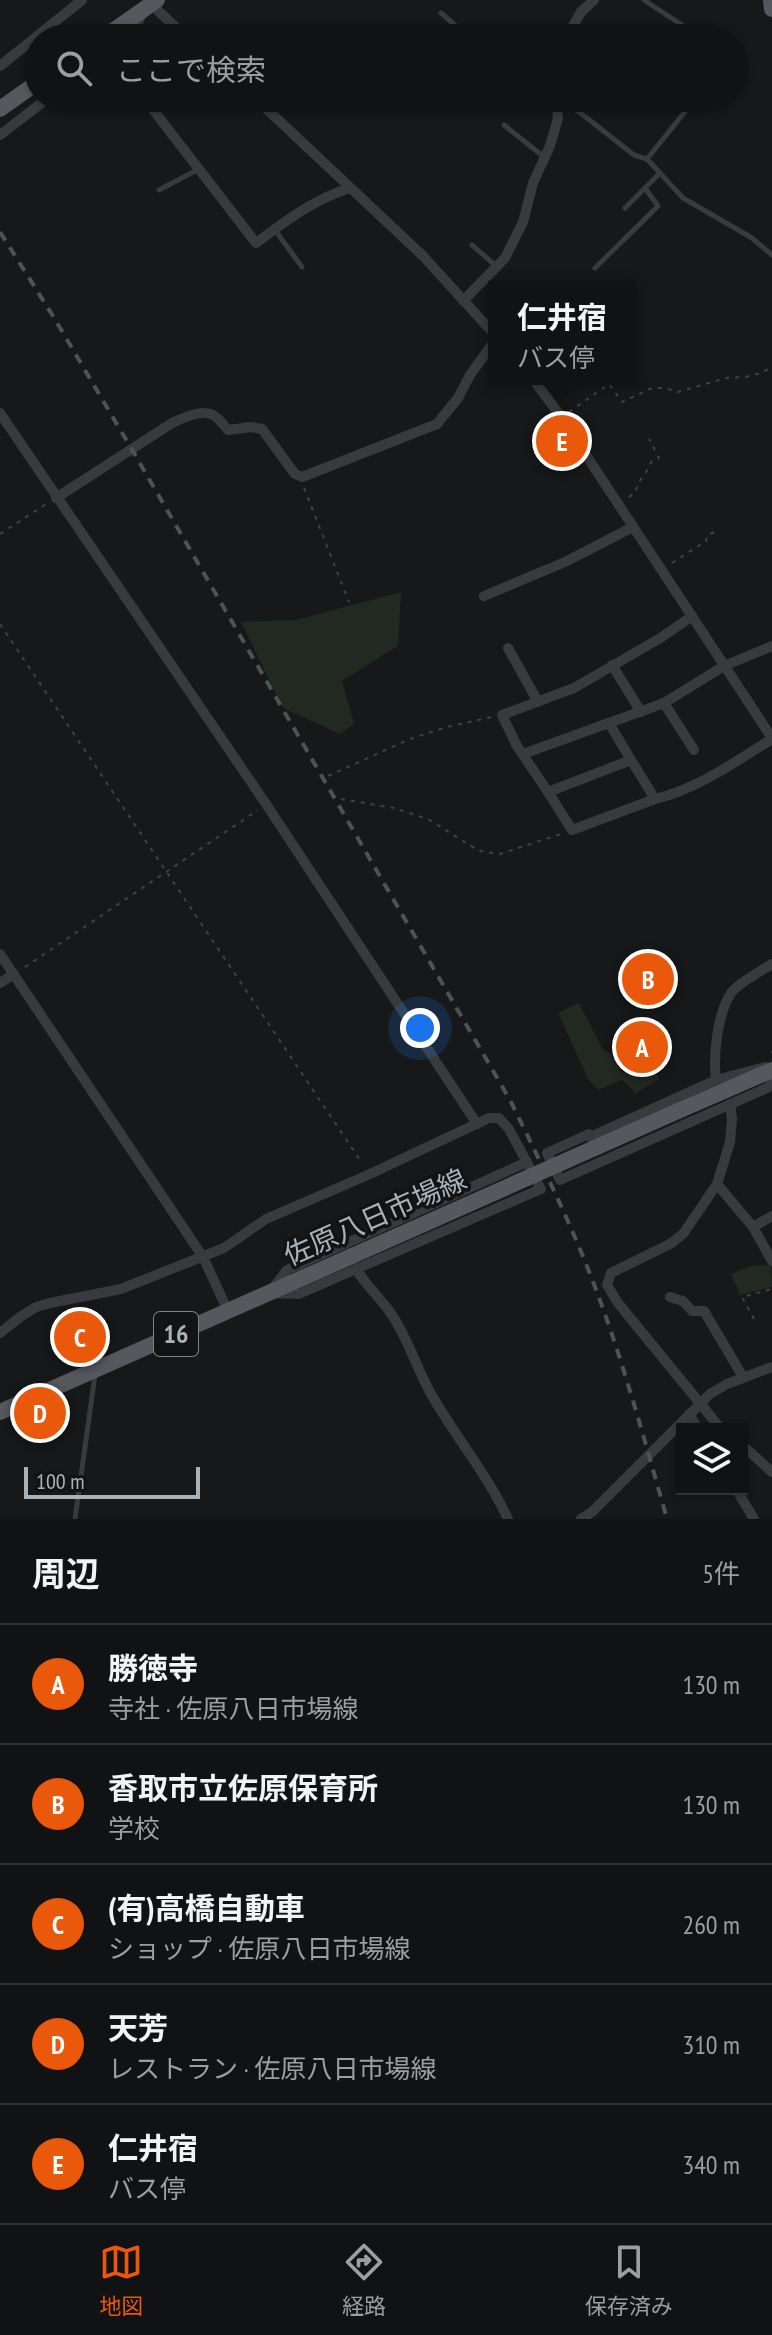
<!DOCTYPE html>
<html lang="ja">
<head>
<meta charset="utf-8">
<style>
  :root { --surface:#111213; --page:#1a1b1c; --text:#f1f3f6; --muted:#9c9ea0; --line:#303233; --accent:#ea580c }
  body { margin:0; font-family:"PT Sans Narrow","Noto Sans JP",sans-serif; background:var(--page); color:var(--text) }
  .controls { position:absolute; right:24px; bottom:24px; display:grid; overflow:hidden; border-radius:0px; box-shadow:0 2px 6px #0004 }
  .controls button { width:72px; height:72px; display:grid; place-items:center; padding:0; border:0; border-bottom:2px solid var(--line); background:var(--surface); color:var(--text); font:40px sans-serif }
  .scale { position:absolute; left:24px; bottom:20px; width:176px; box-sizing:border-box; padding-left:8px; border:4px solid #aab2b8; border-top:0; font-size:22px; line-height:28px; white-space:nowrap; color:#aab2b8; -webkit-text-stroke:6px #121314; paint-order:stroke }
  .you { position:absolute; left:420px; top:1028px; width:28px; height:28px; margin:-20px; border:6px solid #fff; border-radius:50%; background:#1a73e8; box-shadow:0 0 0 12px #1a73e833 }
  .badge { display:grid; place-items:center; width:52px; height:52px; border-radius:50%; background:var(--accent); color:#fff; font-size:26px; font-weight:700 }
  .pin { position:absolute; translate:-50% -50%; border:4px solid #fff; box-shadow:0 2px 8px #0006 }
  .popup { position:absolute; left:488px; top:281px; width:148px; height:104px; box-sizing:border-box; display:grid; place-content:center; border-radius:0px; background:var(--surface); filter:drop-shadow(0 2px 6px #0005); font-size:26px; white-space:nowrap; color:var(--muted) }
  .popup b { font-size:30px; color:var(--text) }
  .popup::after { content:''; position:absolute; left:50%; top:100%; margin-left:-16px; border:16px solid transparent; border-top-color:var(--surface) }
  .list { margin:0; padding:0; list-style:none }
  h2 { display:flex; justify-content:space-between; align-items:center; height:104px; margin:0; padding:0 32px; font-size:34px }
  h2 small { font-size:26px; font-weight:400; color:var(--muted) }
  .list li { display:grid; grid-template-columns:52px 1fr auto; gap:24px; align-items:center; box-sizing:border-box; height:120px; padding:0 32px; border-top:2px solid var(--line) }
  .list b { display:block; font-size:30px; white-space:nowrap }
  .list p { margin:0; font-size:26px; white-space:nowrap; color:var(--muted) }
  .list em { font-size:26px; font-style:normal; color:var(--muted) }
  .icon { flex:none; width:44px; height:44px; fill:none; stroke:currentColor; stroke-width:2; stroke-linecap:round; stroke-linejoin:round }
  .map { position:relative; flex:none; width:772px; height:1519px; overflow:hidden }
  .search { position:absolute; background:var(--surface); box-shadow:0 2px 6px #0004; left:24px; right:24px; top:24px; height:88px; display:flex; align-items:center; gap:20px; box-sizing:border-box; padding:0 28px; border-radius:44px; color:var(--muted); font-size:30px }
  .sheet { height:704px; background:var(--surface) }
  nav { display:flex; justify-content:space-around; align-items:center; box-sizing:border-box; height:112px; border-top:2px solid var(--line); background:var(--surface); font-size:22px; color:var(--muted) }
  nav a { display:grid; justify-items:center; gap:4px }
  nav .on { color:var(--accent) }
  .map>svg:first-child { display:block }
</style>
</head>
<body>
<div class="map">
<svg width="772" height="1519" viewBox="0 0 772 1519">
  <rect width="100%" height="100%" fill="#171819"/>
  <g fill="#222921">
    <polygon points="401,592 398,646 342,681 354,724 340,734 283,708 241,622 296,620"/>
    <polygon points="579,1003 603,1050 610,1053 621,1071 626,1073 649,1060 659,1079 636,1093 622,1080 598,1090 588,1079 558,1013"/>
    <polygon points="771,1265 772,1287 740,1295 731,1274 751,1266"/>
  </g>
  <g fill="none" stroke-linecap="round" stroke-linejoin="round">
    <g stroke="#3e4245" stroke-width="2" stroke-dasharray="4 6" stroke-linecap="butt">
      <polyline points="578,287 583,282"/>
      <polyline points="569,412 609,384 622,402 652,388 665,388 678,392 726,378 745,377 761,373 772,367"/>
      <polyline points="304,488 349,602"/>
      <path d="M629 497 636 492C637 480 648 473 651 462L659 458 649 439"/>
      <polyline points="0,534 46,504"/>
      <polyline points="672,563 706,541 707,535 717,531"/>
      <polyline points="0,624 362,1163"/>
      <polyline points="328,776 410,739 447,727 492,717"/>
      <polyline points="341,799 394,808 428,819 479,851 500,854 561,834"/>
      <polyline points="25,967 258,810"/>
      <polyline points="771,1052 772,1052"/>
      <polyline points="754,1319 742,1297 772,1289"/>
    </g>
    <g stroke="#383b3e" stroke-width="5">
      <polyline points="644,0 700,37"/>
      <polyline points="441,13 470,38"/>
      <polyline points="558,104 578,111 634,155 647,159 683,198 752,238 772,255"/>
      <polyline points="504,125 544,157"/>
      <polyline points="647,159 696,98"/>
      <polyline points="159,190 199,169"/>
      <polyline points="625,208 660,173"/>
      <polyline points="275,230 302,267"/>
      <polyline points="472,245 496,266"/>
      <polyline points="595,268 658,206 645,188"/>
      <polyline points="75,1519 95,1375"/>
    </g>
    <g stroke="#383b3e" stroke-width="10">
      <polyline points="151,4 187,38"/>
      <polyline points="128,38 132,35 142,14"/>
      <polyline points="160,38 175,27"/>
      <polyline points="566,38 581,12 594,0"/>
      <polyline points="0,66 82,0"/>
      <path d="M144 98 256 243C286 221 314 199 350 188"/>
      <polyline points="255,98 423,256 494,334"/>
      <polyline points="0,135 48,98"/>
      <polyline points="463,301 505,258 523,222 533,183 550,146 558,118 556,98"/>
      <polyline points="533,379 561,417 772,738"/>
      <polyline points="0,413 266,804 477,1124"/>
      <path d="M56 498 172 423C183 418 201 409 213 415 219 418 224 426 228 430L251 427 262 429 295 474 302 477 437 424 458 398 470 375 494 342"/>
      <polyline points="484,596 565,562 633,527"/>
      <polyline points="508,648 538,702"/>
      <polyline points="612,665 641,712"/>
      <polyline points="664,703 694,750"/>
      <polyline points="609,723 631,760 548,792 517,746 502,715 574,688 662,637 692,616"/>
      <polyline points="523,754 664,703 724,666 772,646"/>
      <polyline points="548,792 572,830 655,799 631,760"/>
      <path d="M655 799C697 789 735 762 772 739"/>
      <polyline points="0,954 203,1257 228,1311"/>
      <polyline points="0,983 14,974"/>
      <polyline points="765,1067 716,1080 590,1137 589,1134 547,1153 560,1180 767,1088 772,1082"/>
      <path d="M716 1080C713 1056 717 1015 731 993 738 983 761 971 772 964"/>
      <polyline points="717,1184 753,1227 772,1261"/>
      <polyline points="753,1227 772,1216"/>
      <polyline points="670,1297 683,1301 692,1311 704,1311 743,1377"/>
      <polyline points="0,1333 20,1317 36,1307 50,1303 121,1289 224,1248 266,1219 370,1174 489,1118 499,1118 509,1129 541,1189 356,1269"/>
      <polyline points="689,1414 698,1429"/>
      <polyline points="721,1429 618,1303 607,1285 611,1273 670,1244 683,1234 717,1184 730,1142 732,1119 730,1104"/>
      <polyline points="742,1445 772,1472"/>
      <polyline points="736,1489 754,1519"/>
      <path d="M508 1519C488 1476 458 1440 434 1399 417 1371 409 1339 390 1312 379 1297 366 1285 356 1269L299 1294 269 1293 287 1270 527 1162"/>
      <polyline points="581,1519 592,1512 710,1394 727,1384 772,1367"/>
    </g>
    <g stroke="#55585d" stroke-width="16">
      <polyline points="771,0 772,9"/>
      <polyline points="103,38 157,0"/>
      <polyline points="0,109 38,82"/>
      <polyline points="678,1111 772,1070"/>
      <polyline points="0,1412 352,1256"/>
    </g>
    <path stroke="#4e5155" stroke-width="4" stroke-dasharray="10 8" stroke-linecap="butt" d="M0 232 53 316 131 448 510 1100C539 1159 568 1217 592 1279 622 1357 644 1438 667 1519"/>
    <polyline stroke="#55585d" stroke-width="16" points="352,1256 678,1111"/>
  </g>
  <g text-anchor="middle" stroke-width="7" stroke-linejoin="round" paint-order="stroke">
    <rect fill="#121314" stroke="#7c8287" stroke-width="2" x="154" y="1312" width="44" height="44" rx="6"/>
    <g font-size="26" font-weight="bold" fill="#aab2b8">
      <text x="176" y="1343">16</text>
    </g>
    <g font-size="28" fill="#aab2b8" stroke="#121314">
      <text transform="translate(375 1217) rotate(-24)" y="10">佐原八日市場線</text>
    </g>
  </g>
</svg>
<div class="controls">
<button><svg class="icon" aria-label="layers" viewBox="0 0 24 24"><path d="M12 4l9 5-9 5-9-5zM3 14l9 5 9-5"/></svg></button>
</div>
<div class="scale">100 m</div>
<div class="you"></div>
<div class="pin badge" style="left:642px;top:1047px">A</div>
<div class="pin badge" style="left:648px;top:979px">B</div>
<div class="pin badge" style="left:80px;top:1337px">C</div>
<div class="pin badge" style="left:40px;top:1413px">D</div>
<div class="pin badge" style="left:562px;top:441px">E</div>
<div class="popup"><b>仁井宿</b>バス停</div>
<div class="search"><svg class="icon" aria-label="search" viewBox="0 0 24 24"><circle cx="10" cy="10" r="6"/><path d="M15 15l6 6"/></svg>ここで検索</div>
</div>
<section class="sheet">
<h2>周辺<small>5件</small></h2>
<ul class="list">
<li><span class="badge">A</span><div><b>勝徳寺</b><p>寺社 · 佐原八日市場線</p></div><em>130 m</em></li>
<li><span class="badge">B</span><div><b>香取市立佐原保育所</b><p>学校</p></div><em>130 m</em></li>
<li><span class="badge">C</span><div><b>(有)高橋自動車</b><p>ショップ · 佐原八日市場線</p></div><em>260 m</em></li>
<li><span class="badge">D</span><div><b>天芳</b><p>レストラン · 佐原八日市場線</p></div><em>310 m</em></li>
<li><span class="badge">E</span><div><b>仁井宿</b><p>バス停</p></div><em>340 m</em></li>
</ul>
</section>
<nav>
<a class="on"><svg class="icon" aria-label="map" viewBox="0 0 24 24"><path d="M3 6l6-2 6 2 6-2v14l-6 2-6-2-6 2zM9 4v14M15 6v14"/></svg>地図</a>
<a><svg class="icon" aria-label="directions" viewBox="0 0 24 24"><path d="M12 3l9 9-9 9-9-9zM9 14v-3h6M13 9l2 2-2 2"/></svg>経路</a>
<a><svg class="icon" aria-label="saved" viewBox="0 0 24 24"><path d="M7 4h10v16l-5-4-5 4z"/></svg>保存済み</a>
</nav>
</body>
</html>
